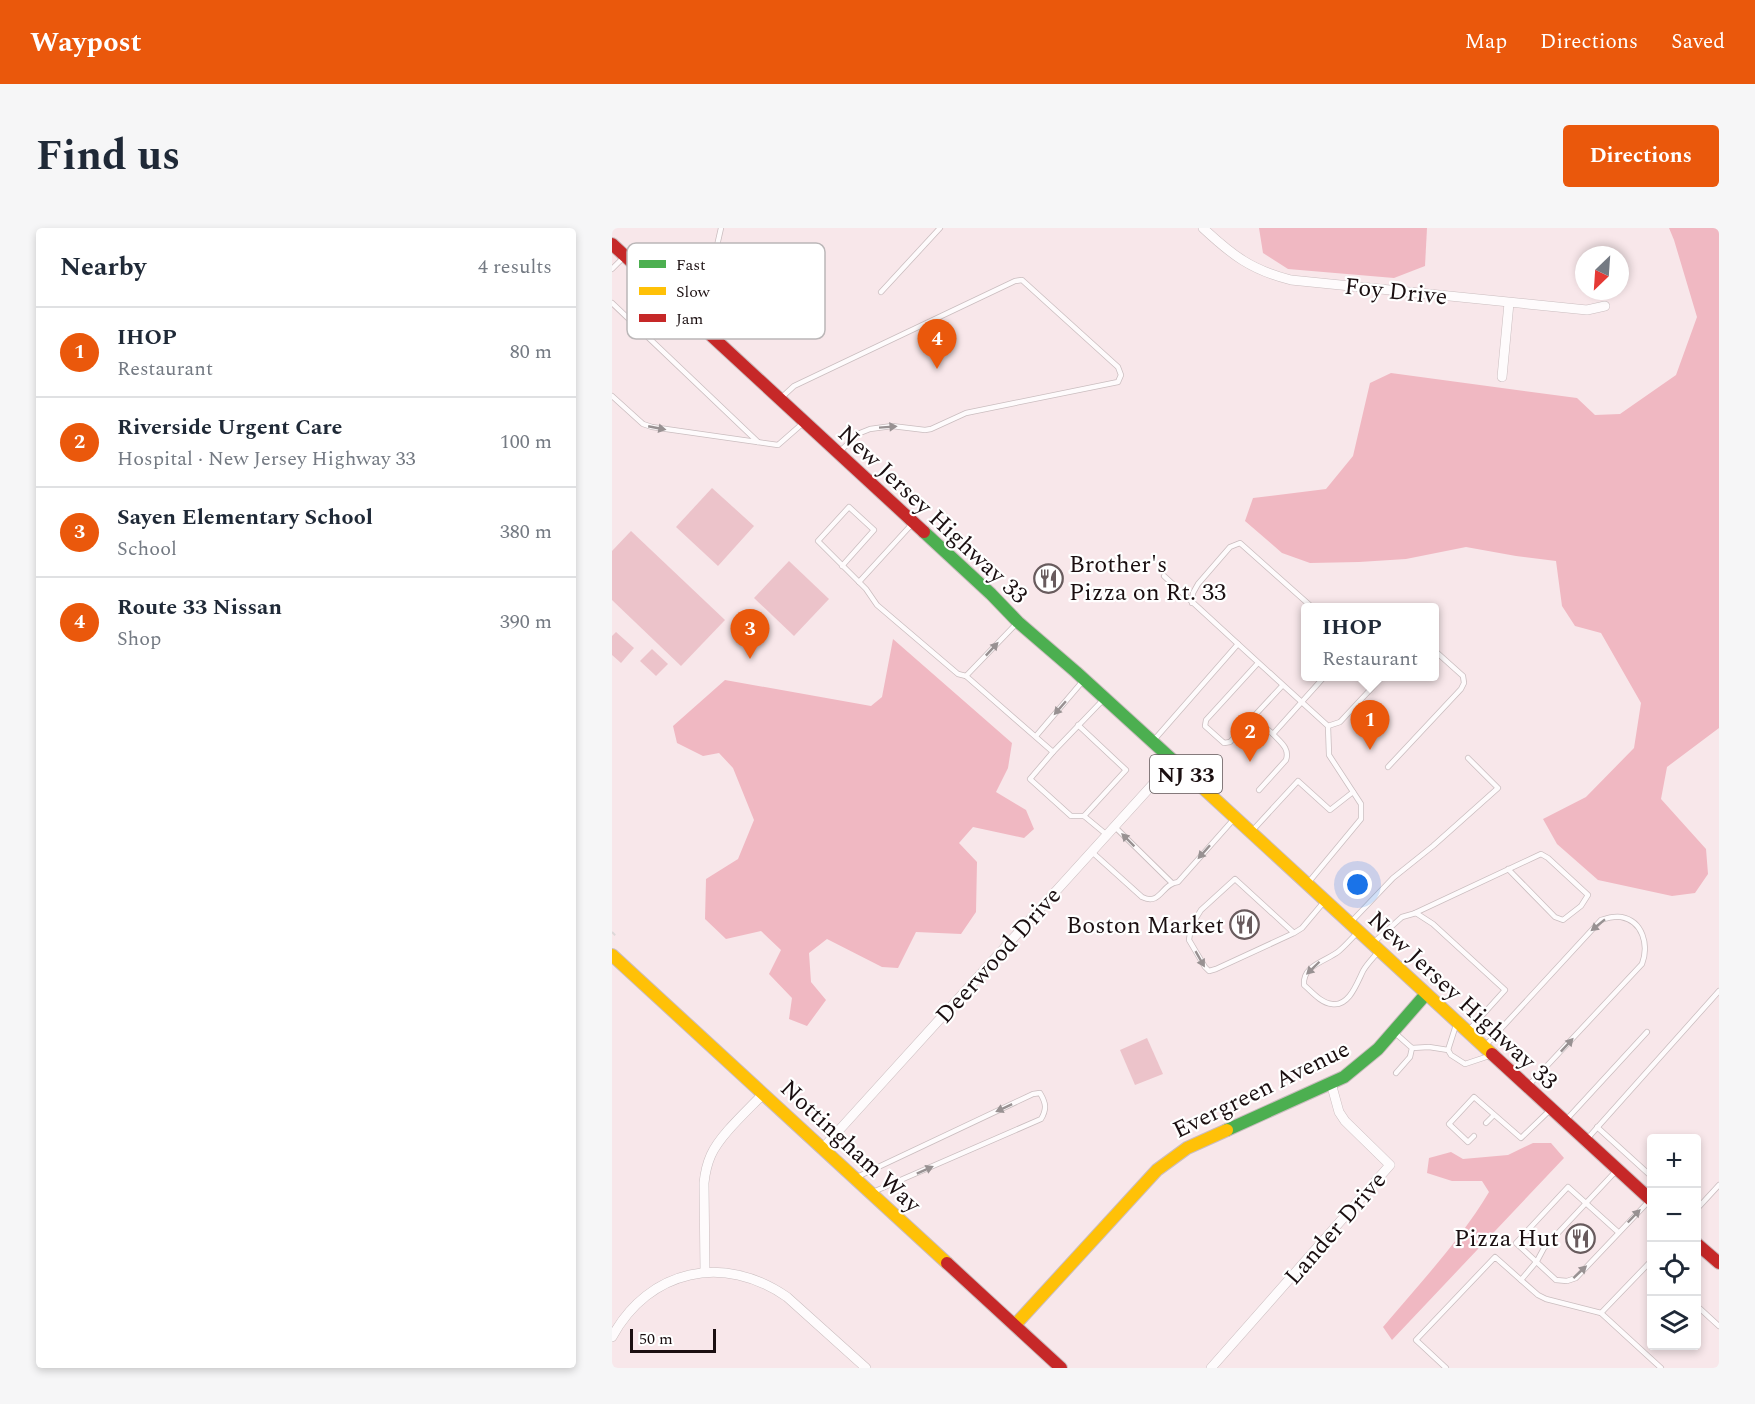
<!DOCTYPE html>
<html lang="en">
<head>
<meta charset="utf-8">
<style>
  :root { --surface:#fff; --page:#f6f6f7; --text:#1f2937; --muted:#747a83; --line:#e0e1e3; --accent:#ea580c }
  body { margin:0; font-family:Spectral,serif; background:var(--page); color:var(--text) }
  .controls { position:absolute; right:18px; bottom:18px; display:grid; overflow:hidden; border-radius:6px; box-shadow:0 3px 9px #0003 }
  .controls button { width:54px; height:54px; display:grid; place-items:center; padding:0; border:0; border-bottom:2px solid var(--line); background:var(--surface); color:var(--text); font:30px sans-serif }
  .compass { position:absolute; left:963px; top:18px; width:54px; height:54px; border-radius:50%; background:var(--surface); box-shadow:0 3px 9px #0003; rotate:205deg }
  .scale { position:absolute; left:18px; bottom:15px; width:86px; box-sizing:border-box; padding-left:6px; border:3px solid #1b0f11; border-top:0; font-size:16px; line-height:21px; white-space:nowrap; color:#1b0f11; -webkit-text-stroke:4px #fff; paint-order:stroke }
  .you { position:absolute; left:746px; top:657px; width:21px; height:21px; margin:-15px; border:4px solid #fff; border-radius:50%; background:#1a73e8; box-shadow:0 0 0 9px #1a73e833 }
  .badge { display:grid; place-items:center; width:39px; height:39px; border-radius:50%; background:var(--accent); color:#fff; font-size:20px; font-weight:700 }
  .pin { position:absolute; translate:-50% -50px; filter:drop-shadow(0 2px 3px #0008) }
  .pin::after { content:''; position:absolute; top:32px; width:21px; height:18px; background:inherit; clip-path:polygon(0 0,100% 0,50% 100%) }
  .popup { position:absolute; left:689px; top:375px; width:138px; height:78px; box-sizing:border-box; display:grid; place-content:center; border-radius:6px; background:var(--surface); filter:drop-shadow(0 2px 4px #0005); font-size:20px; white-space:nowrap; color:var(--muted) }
  .popup b { font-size:22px; color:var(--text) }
  .popup::after { content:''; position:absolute; left:50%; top:100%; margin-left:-12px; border:12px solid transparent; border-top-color:var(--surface) }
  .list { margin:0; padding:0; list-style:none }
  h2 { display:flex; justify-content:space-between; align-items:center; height:78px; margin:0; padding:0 24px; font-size:26px }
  h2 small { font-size:20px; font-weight:400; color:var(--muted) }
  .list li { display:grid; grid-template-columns:39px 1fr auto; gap:18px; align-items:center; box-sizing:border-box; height:90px; padding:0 24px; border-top:2px solid var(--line) }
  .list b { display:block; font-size:22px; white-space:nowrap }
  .list p { margin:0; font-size:20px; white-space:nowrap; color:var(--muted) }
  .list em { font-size:20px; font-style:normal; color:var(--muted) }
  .icon { flex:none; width:33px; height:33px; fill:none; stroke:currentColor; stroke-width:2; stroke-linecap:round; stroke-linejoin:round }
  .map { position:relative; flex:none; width:1107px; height:1140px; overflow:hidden; border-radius:6px }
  header { display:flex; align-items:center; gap:36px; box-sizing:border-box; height:84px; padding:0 30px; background:var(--accent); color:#fff }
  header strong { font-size:28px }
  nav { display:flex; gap:33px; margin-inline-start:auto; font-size:21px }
  .intro { display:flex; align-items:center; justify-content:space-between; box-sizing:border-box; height:144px; padding:0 36px }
  h1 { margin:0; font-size:42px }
  .button { padding:15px 27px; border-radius:6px; background:var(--accent); color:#fff; font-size:21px; font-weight:700 }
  main { display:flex; gap:36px; padding:0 36px }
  aside { flex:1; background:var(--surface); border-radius:6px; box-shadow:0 3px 9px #0003 }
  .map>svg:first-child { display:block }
</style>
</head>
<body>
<header>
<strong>Waypost</strong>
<nav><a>Map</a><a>Directions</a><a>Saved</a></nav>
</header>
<div class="intro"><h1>Find us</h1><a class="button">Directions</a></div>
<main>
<aside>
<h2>Nearby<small>4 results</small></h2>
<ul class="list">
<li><span class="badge">1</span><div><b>IHOP</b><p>Restaurant</p></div><em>80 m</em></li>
<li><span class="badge">2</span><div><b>Riverside Urgent Care</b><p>Hospital · New Jersey Highway 33</p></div><em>100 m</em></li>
<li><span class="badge">3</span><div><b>Sayen Elementary School</b><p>School</p></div><em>380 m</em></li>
<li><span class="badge">4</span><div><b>Route 33 Nissan</b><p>Shop</p></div><em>390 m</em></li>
</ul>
</aside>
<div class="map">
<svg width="1107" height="1140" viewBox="0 0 1107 1140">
  <rect width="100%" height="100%" fill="#f8e7ea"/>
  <g fill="#ecc3ca">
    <polygon points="100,260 142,298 106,338 64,299"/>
    <polygon points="19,303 113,392 69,438 0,372 0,323"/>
    <polygon points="177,333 217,371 182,408 142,370"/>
    <polygon points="4,404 22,420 9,435 0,427 0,408"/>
    <polygon points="40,421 56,436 44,448 28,433"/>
    <polygon points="535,810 551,846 523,857 508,822"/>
  </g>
  <g fill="#f0b8c2">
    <polygon points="647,0 815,0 813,38 782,50 676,41 651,25"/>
    <polygon points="1057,0 1107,0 1107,500 1055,539 1049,571 1094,621 1096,646 1083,665 1060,668 986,652 945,616 931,591 974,569 1022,520 1029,475 989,405 963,398 950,378 944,333 904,328 854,319 794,331 747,334 698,335 670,325 633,293 641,270 714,261 741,228 758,155 779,145 965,170 983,187 1008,186 1064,147 1085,89 1062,12"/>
    <polygon points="281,411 400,515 396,540 384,564 414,582 422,601 412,610 361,599 347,615 365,634 364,684 349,706 304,704 286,740 270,739 215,711 197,725 199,754 214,772 195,798 177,791 180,770 157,746 169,722 149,703 114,711 93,691 94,651 126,631 142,592 121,540 107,525 91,528 65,515 61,498 113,452 259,478 270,469"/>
    <path d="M921 915H939L952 930 780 1112 771 1099C808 1055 847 1014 877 964L870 953H840L815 945 817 930 839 924 851 931 896 927Z"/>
  </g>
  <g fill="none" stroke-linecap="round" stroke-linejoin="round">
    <defs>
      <g id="lane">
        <polyline points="0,41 11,30"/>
        <path d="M38 44C60 55 76 62 96 46"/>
        <polyline points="269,64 328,0"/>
        <polyline points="0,75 146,214"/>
        <polyline points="98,99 92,88 91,76 96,46 102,31 109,0"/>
        <polyline points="0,168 31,196 40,199 166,217 190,196"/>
        <polyline points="169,170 182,158 403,53 410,52 506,139 509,147 506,154 354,185 319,201 313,202 280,198 258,201 248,205 228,223"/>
        <polyline points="230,338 262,302 237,279 206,313 254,361 265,377 346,446 354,448 441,524 490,473"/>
        <polyline points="552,348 626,416"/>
        <polyline points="247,354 300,296"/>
        <polyline points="580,375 581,365 586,356 618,319 628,315 701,380"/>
        <polyline points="646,435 594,492 593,498 612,515 618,514 670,458"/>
        <polyline points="354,448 404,396"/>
        <polyline points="641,489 661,506"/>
        <polyline points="466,497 514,542 472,588 495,607"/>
        <polyline points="716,498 728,494 771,448"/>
        <polyline points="424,508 470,454"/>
        <polyline points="542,512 626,416 716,498 717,527 749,576 749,591 696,655"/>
        <polyline points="441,524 418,551 459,588 472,588"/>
        <polyline points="776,539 849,461 852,455 851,448 822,422"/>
        <path d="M647 562 674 532C678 520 668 514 661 506L713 448"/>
        <polyline points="503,599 560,655"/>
        <polyline points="640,603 686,553 718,582 741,564"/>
        <path d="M480 624 530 669C549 678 549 656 566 654L621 592"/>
        <polyline points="803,685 929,626 936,630 976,667 969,678 951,692 943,689 896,641"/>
        <polyline points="739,694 781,650 821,618 886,560 856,530"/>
        <polyline points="682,705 623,651 589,682 579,698 577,712 593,739 597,743 604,741 682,705 690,700 711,675"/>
        <path d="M744 706C739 711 733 718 727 723 715 733 690 737 692 757 700 764 709 775 720 776 737 779 745 755 751 743 754 737 761 730 766 724"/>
        <polyline points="761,715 790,689 804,685 821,696 893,762 857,802"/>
        <polyline points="782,804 800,820 798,829 784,845"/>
        <path d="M873 818 989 692C995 690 1002 688 1009 689 1031 693 1037 717 1030 736L917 857"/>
        <polyline points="800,820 817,819 836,822 839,827 853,836 877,828"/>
        <polyline points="836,822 844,797"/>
        <polyline points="955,891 1035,804"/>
        <polyline points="874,895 882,887"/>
        <polyline points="985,899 1040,949"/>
        <polyline points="862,908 856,914 837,896 862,869 909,910 937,883"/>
        <polyline points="975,911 1107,763"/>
        <path d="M243 950 421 866 428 865C434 875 435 881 429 891L261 964"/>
        <polyline points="1084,982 1107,957"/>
        <polyline points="1006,1004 956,959 904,1015 944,1052 955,1053 964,1050 1037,973"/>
        <polyline points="909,1052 925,1033 932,1020 1003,944"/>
        <polyline points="1084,1077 1107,1098"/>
        <polyline points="989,1085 1040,1032"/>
        <polyline points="834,1140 804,1112 883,1029 926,1067 934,1071 989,1085 1049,1140"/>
      </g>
      <g id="street">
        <path d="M591 0C620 27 639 42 679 52L975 82 993 78"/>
        <polyline points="890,149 897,75"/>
        <polyline points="210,921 561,534"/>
        <path d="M93 1044 92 955C93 945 95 936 99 927 108 907 135 883 151 866"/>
        <path d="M0 1109C37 1041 112 1025 175 1069L254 1140"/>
        <polyline points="599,1140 778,937 733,893 727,884 719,855"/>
      </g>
      <g id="fast">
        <polyline points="312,304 379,366 406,394 464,444 566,537"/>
        <polyline points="615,902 732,849 766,821 814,766"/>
      </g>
      <g id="slow">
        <polyline points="566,537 880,826"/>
        <polyline points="0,727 335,1035"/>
        <polyline points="403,1097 545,942 575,920 615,902"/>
      </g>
      <g id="jam">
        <polyline points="0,16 312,304"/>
        <polyline points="880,826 1040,973"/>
        <polyline points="1084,1015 1107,1035"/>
        <polyline points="335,1035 449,1140"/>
      </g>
    </defs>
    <use href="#lane" stroke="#cabdbf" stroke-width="6"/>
    <use href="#street" stroke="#cabdbf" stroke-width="10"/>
    <use href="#fast" stroke="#cabdbf" stroke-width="14"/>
    <use href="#slow" stroke="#cabdbf" stroke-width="14"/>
    <use href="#jam" stroke="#cabdbf" stroke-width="14"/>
    <polyline stroke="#ddd8d8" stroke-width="2" stroke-dasharray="4.5 4.5" stroke-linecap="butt" points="0,704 6,710"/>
    <use href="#lane" stroke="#fefbfc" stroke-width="4.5"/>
    <use href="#street" stroke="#fefbfc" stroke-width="9"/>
    <use href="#fast" stroke="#4caf50" stroke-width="12"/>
    <use href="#slow" stroke="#ffc107" stroke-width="12"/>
    <use href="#jam" stroke="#c62828" stroke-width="12"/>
  </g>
  <defs><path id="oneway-solid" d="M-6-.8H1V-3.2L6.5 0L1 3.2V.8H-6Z" transform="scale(1.5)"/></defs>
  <g fill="#989192">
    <use href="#oneway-solid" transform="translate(276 199) rotate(-4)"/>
    <use href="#oneway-solid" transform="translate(45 200) rotate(11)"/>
    <use href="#oneway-solid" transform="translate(380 421) rotate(-47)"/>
    <use href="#oneway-solid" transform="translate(448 480) rotate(131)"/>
    <use href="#oneway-solid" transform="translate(516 612) rotate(-135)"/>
    <use href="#oneway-solid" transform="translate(592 624) rotate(132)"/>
    <use href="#oneway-solid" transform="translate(986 697) rotate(141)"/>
    <use href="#oneway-solid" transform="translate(588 731) rotate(60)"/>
    <use href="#oneway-solid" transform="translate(701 740) rotate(136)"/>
    <use href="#oneway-solid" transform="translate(955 817) rotate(-47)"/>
    <use href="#oneway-solid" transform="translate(392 880) rotate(155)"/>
    <use href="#oneway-solid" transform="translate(313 942) rotate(-24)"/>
    <use href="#oneway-solid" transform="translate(1022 988) rotate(-46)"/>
    <use href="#oneway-solid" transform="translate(968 1044) rotate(-43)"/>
  </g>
  <defs>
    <symbol id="restaurant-ring" viewBox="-11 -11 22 22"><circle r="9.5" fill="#fff" stroke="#685b5d" stroke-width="1.5"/><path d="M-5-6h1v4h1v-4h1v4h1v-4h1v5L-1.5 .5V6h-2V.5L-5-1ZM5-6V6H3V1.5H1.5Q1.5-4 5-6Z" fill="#685b5d"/></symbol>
  </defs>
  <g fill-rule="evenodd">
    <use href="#restaurant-ring" x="420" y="334" width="33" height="33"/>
    <use href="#restaurant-ring" x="616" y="680" width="33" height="33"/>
    <use href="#restaurant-ring" x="952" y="994" width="33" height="33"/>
  </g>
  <g text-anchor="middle" stroke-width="4.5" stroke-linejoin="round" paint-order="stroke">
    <rect fill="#fff" stroke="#5f5758" stroke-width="1.5" x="538" y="527" width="72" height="38" rx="4.5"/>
    <g font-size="22" font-weight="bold" fill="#1b0f11">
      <text x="574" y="554">NJ 33</text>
    </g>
    <g font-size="24" fill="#1b0f11" stroke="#fff">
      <text transform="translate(784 63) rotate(6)" y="8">Foy Drive</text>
      <text transform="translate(321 286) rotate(43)" y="8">New Jersey Highway 33</text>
      <text transform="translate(386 727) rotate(-48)" y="8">Deerwood Drive</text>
      <text transform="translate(851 772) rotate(43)" y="8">New Jersey Highway 33</text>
      <text transform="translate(649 861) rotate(-26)" y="8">Evergreen Avenue</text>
      <text transform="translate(239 918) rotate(43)" y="8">Nottingham Way</text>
      <text transform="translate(723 1000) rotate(-49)" y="8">Lander Drive</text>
    </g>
    <g font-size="24" fill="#1b0f11" stroke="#fff" text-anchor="end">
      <text x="457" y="344" text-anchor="start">Brother's<tspan x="457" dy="28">Pizza on Rt. 33</tspan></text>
      <text x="612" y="705">Boston Market</text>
      <text x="947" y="1018">Pizza Hut</text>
    </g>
  </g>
  <rect x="15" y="15" width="198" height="96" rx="9" fill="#fff" stroke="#bbb7b8" stroke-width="1.5"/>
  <rect x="27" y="32" width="27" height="8" fill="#4caf50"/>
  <rect x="27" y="59" width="27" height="8" fill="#ffc107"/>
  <rect x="27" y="86" width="27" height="8" fill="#c62828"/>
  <g font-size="16" fill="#1b0f11">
    <text x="64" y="42">Fast</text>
    <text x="64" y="69">Slow</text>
    <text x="64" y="96">Jam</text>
  </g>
</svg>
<div class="controls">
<button>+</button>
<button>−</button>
<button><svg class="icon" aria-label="locate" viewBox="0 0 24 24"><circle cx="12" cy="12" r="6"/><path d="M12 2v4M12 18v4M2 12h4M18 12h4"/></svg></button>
<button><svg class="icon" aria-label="layers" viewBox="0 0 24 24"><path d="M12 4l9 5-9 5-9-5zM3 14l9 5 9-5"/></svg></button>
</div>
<svg class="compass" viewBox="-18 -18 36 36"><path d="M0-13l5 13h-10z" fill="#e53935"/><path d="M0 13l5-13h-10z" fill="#747a83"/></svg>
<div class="scale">50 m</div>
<div class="you"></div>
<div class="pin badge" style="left:758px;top:522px">1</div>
<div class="popup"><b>IHOP</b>Restaurant</div>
<div class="pin badge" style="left:638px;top:534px">2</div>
<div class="pin badge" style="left:138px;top:431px">3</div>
<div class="pin badge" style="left:325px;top:141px">4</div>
</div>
</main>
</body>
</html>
